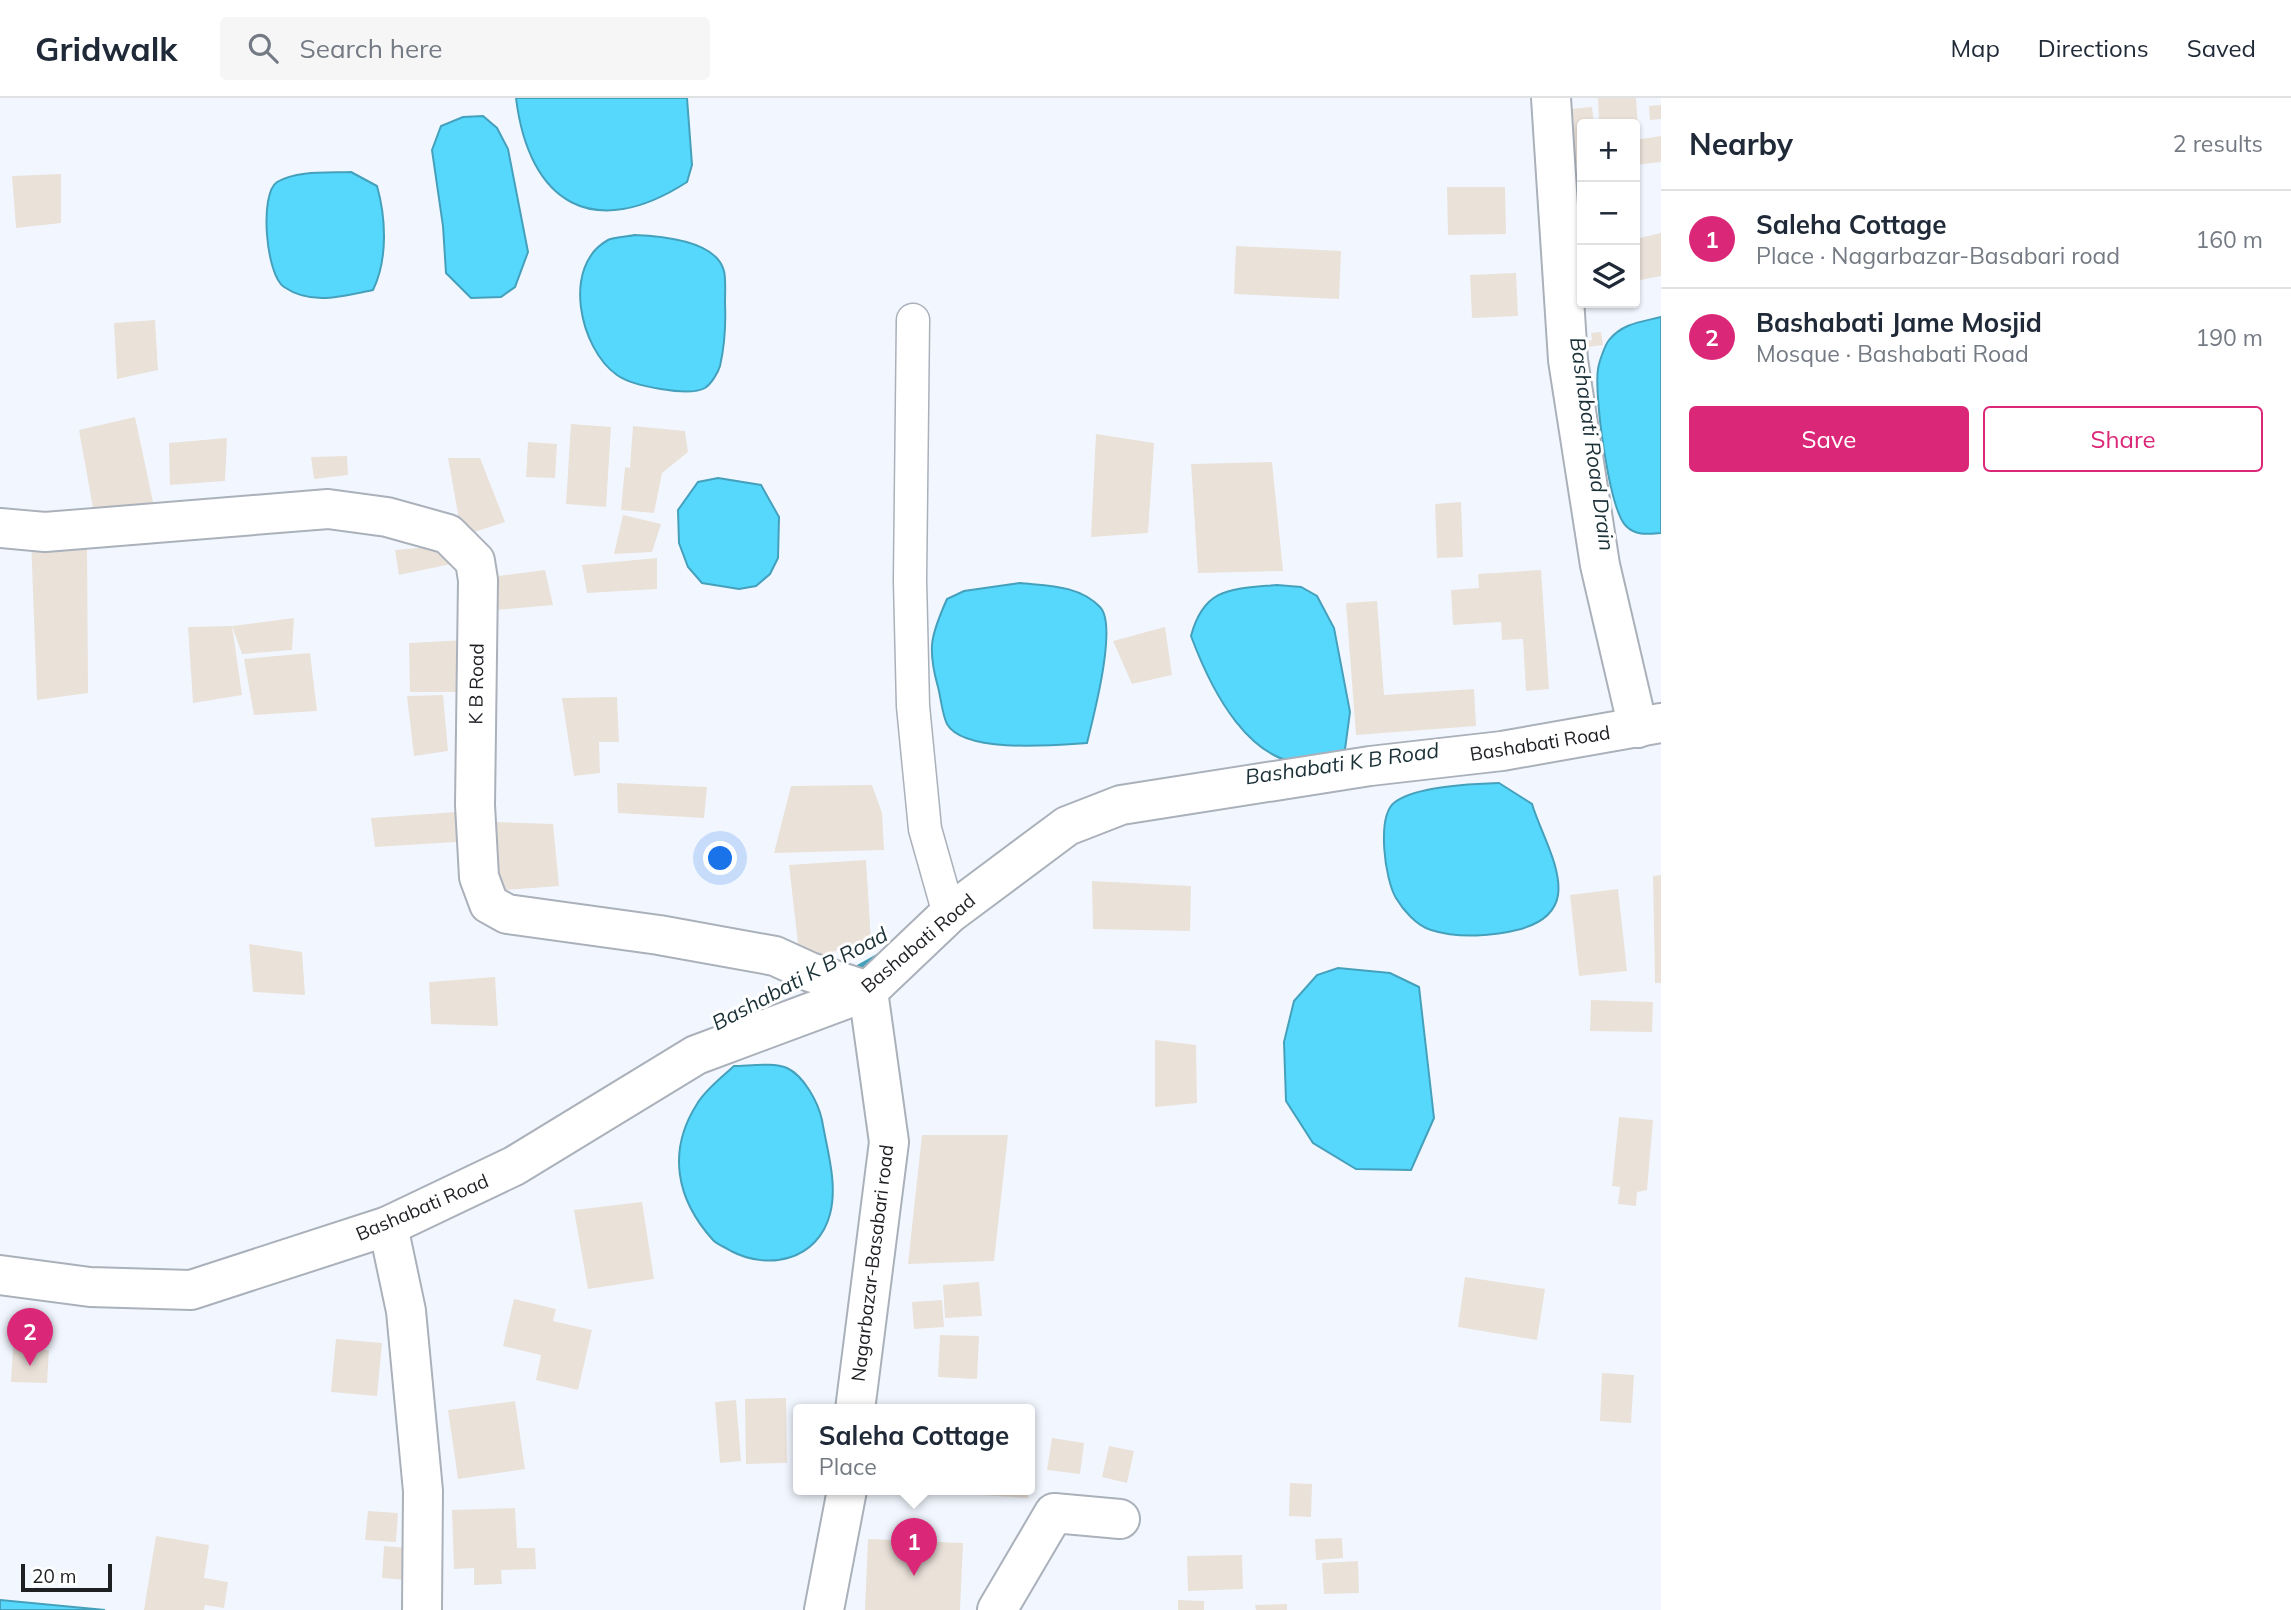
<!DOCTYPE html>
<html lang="en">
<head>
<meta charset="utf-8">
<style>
  :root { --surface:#fff; --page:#f6f6f7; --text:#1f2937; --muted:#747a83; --line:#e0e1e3; --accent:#db2777 }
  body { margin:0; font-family:Mulish,sans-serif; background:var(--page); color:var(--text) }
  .controls { position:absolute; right:21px; top:21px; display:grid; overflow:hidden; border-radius:7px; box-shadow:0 2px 5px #0004 }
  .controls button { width:63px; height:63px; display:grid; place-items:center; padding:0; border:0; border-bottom:2px solid var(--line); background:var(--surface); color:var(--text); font:35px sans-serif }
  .scale { position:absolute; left:21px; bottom:18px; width:91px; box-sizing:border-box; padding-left:7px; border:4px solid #1d1f23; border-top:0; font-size:19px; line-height:24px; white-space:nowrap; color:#1d1f23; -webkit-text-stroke:5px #fff; paint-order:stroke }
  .you { position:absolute; left:721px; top:761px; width:24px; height:24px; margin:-18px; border:5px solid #fff; border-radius:50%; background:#1a73e8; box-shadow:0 0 0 10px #1a73e833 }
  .badge { display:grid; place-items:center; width:46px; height:46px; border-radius:50%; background:var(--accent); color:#fff; font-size:23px; font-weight:700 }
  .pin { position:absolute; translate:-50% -58px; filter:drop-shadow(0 2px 4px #0008) }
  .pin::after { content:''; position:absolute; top:37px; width:24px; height:21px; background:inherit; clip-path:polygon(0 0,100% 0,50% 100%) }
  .popup { position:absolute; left:793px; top:1306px; width:242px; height:91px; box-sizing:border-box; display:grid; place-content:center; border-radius:7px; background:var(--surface); filter:drop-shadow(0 2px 5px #0005); font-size:23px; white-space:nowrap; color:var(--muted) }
  .popup b { font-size:26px; color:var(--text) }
  .popup::after { content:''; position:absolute; left:50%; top:100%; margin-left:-14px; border:14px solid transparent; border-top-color:var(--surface) }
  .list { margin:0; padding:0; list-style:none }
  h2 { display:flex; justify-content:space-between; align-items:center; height:91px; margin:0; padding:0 28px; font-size:30px }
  h2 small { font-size:23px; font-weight:400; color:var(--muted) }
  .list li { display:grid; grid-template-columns:46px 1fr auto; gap:21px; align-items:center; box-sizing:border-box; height:98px; padding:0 28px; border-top:2px solid var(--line) }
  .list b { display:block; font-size:26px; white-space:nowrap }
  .list p { margin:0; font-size:23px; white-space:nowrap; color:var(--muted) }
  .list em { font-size:23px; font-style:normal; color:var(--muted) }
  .actions { display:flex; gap:14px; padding:21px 28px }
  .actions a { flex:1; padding:16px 0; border:2px solid var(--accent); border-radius:7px; text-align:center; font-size:24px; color:var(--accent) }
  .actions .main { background:var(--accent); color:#fff }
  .icon { flex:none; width:38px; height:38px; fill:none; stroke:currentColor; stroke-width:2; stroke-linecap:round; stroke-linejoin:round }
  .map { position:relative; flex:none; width:1661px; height:1512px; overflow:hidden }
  header { display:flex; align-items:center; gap:42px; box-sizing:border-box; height:98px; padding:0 35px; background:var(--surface); border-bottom:2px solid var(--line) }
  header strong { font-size:33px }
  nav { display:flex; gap:38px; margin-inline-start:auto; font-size:24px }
  .search { width:490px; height:63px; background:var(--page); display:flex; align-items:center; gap:18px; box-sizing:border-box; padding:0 24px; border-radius:7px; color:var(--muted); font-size:26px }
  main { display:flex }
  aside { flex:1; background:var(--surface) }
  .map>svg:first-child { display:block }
</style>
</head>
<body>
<header>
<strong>Gridwalk</strong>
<div class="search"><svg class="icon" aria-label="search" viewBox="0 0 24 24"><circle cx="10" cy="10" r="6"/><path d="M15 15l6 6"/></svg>Search here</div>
<nav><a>Map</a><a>Directions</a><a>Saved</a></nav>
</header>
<main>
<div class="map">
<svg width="1661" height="1512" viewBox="0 0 1661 1512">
  <rect width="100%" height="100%" fill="#f2f7ff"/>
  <g fill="#56d8fd" stroke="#45a0bc" stroke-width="2">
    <path d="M516 0H687L692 67 687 84C594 144 529 106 516 0Z"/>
    <polygon points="483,18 497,30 508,51 528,154 515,189 501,199 471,200 446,175 443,128 432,52 441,28 463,19"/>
    <path d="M351 74 377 88C386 120 388 161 373 192 343 198 312 208 284 189 266 177 259 96 277 84 297 72 329 75 351 74Z"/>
    <path d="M634 137C660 138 716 142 724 173 726 182 725 195 725 205 726 228 725 246 720 268 718 275 711 286 705 290 689 299 632 288 617 277 580 251 561 168 608 142 615 139 627 139 634 137Z"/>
    <path d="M1661 219V435C1648 436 1636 438 1626 428 1609 411 1594 297 1598 271 1599 264 1605 247 1609 242 1623 225 1641 224 1661 219Z"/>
    <polygon points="718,380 761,387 779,419 778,460 770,476 756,488 739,491 702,485 688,469 679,445 678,412 698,384"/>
    <path d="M1020 485C1048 488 1079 487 1100 509 1118 527 1093 620 1087 645 1057 647 964 656 947 626 942 616 941 600 938 589 927 550 931 537 947 501L964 493Z"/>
    <path d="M1277 487 1301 489 1317 498 1334 530 1350 614 1345 651C1336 656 1326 663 1316 665 1250 673 1210 589 1191 538 1204 489 1231 491 1277 487Z"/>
    <path d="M1499 685 1532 706C1540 733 1562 769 1558 797 1555 816 1538 826 1521 831 1494 838 1459 841 1431 832 1417 828 1403 812 1396 800 1385 782 1376 718 1395 704 1416 688 1472 686 1499 685Z"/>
    <polygon points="1338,870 1390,875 1419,889 1434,1020 1411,1072 1356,1071 1313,1045 1286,1003 1284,944 1294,903 1317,877"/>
    <path d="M734 968C748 968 774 964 787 970 804 978 818 1004 822 1022 827 1052 838 1086 830 1116 818 1162 769 1173 731 1153 725 1149 718 1147 713 1142 676 1101 667 1053 697 1006 705 992 722 979 734 968Z"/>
    <polygon points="0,1502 105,1512 0,1512"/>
  </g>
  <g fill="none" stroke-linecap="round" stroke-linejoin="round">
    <polyline stroke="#45a0bc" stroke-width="9" points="852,875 879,860"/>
  </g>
  <g fill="#eae1d9">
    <polygon points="1598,0 1636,0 1638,30 1635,26 1599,26"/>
    <polygon points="1661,7 1661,21 1650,22 1649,8"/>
    <polygon points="1592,9 1594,26 1582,26 1582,65 1568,67 1571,11"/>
    <polygon points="1661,38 1661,64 1635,67 1635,42"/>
    <polygon points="1582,71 1582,132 1574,132 1569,72"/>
    <polygon points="61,76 61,125 16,130 12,78"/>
    <polygon points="1447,89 1505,89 1506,136 1448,137"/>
    <polygon points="1661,135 1661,178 1635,183 1635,141"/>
    <polygon points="1236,148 1341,153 1339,201 1234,196"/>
    <polygon points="1516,175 1518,218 1472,220 1470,177"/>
    <polygon points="155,222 158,272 117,281 114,225"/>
    <polygon points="1601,234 1603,247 1581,250 1581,244 1592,242 1591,235"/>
    <polygon points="135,319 156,418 95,421 79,332"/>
    <polygon points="571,326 611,329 606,409 566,406"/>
    <polygon points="633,328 685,333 688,354 662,375 654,415 621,412 625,369 630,370"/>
    <polygon points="1096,336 1154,345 1148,435 1091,439"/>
    <polygon points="227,340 225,383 170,387 169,345"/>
    <polygon points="528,344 557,346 555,380 526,379"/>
    <polygon points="347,358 348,377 314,381 311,359"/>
    <polygon points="448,360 480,360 505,424 462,438"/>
    <polygon points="1272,364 1283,473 1198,475 1191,366"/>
    <polygon points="1461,404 1463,459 1437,460 1435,406"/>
    <polygon points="623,417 661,426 652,454 614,456"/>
    <polygon points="31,440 87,440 88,595 37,602"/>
    <polygon points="451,447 451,466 399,477 395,452"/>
    <polygon points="657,460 657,491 587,495 582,467"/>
    <polygon points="545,472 553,507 485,513 481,480"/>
    <polygon points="1541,472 1549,591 1526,593 1523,541 1502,542 1501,524 1453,527 1451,492 1479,490 1478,476"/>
    <polygon points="1377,503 1384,597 1474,591 1476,628 1356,637 1346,505"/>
    <polygon points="294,520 292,552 242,556 232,528"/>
    <polygon points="232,528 242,597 193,605 188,529"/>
    <polygon points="1165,529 1172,577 1132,586 1113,543"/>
    <polygon points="466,542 464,594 410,594 409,545"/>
    <polygon points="310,555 317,613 254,617 244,561"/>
    <polygon points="443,597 448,653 414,658 407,598"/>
    <polygon points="617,599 619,644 599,644 600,675 574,678 562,600"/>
    <polygon points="617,685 707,689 704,720 618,715"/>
    <polygon points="872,687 882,715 884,752 774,755 791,688"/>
    <polygon points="471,713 472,743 375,749 371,720"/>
    <polygon points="493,724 553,726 559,788 493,793"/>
    <polygon points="866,762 871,843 800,863 789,767"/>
    <polygon points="1661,777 1661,885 1655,885 1653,778"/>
    <polygon points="1092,783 1191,788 1190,833 1093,831"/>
    <polygon points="1618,791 1627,873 1579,878 1570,797"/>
    <polygon points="249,846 302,854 305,897 253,894"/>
    <polygon points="495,879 498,928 431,926 429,884"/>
    <polygon points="1591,902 1653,904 1652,934 1590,933"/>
    <polygon points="1155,942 1196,947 1197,1005 1155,1009"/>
    <polygon points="1619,1019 1653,1022 1647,1092 1637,1094 1636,1108 1618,1106 1620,1089 1612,1088"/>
    <polygon points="922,1037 1008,1037 994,1163 908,1166"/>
    <polygon points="642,1104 654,1181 588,1191 574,1112"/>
    <polygon points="1465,1179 1545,1191 1537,1242 1458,1229"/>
    <polygon points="979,1184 982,1218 945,1220 943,1187"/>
    <polygon points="514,1201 556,1211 553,1223 592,1232 578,1292 536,1282 541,1257 503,1248"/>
    <polygon points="942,1202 944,1229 914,1231 912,1204"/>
    <polygon points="940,1237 979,1238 977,1281 938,1279"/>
    <polygon points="336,1241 382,1245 377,1298 331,1294"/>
    <polygon points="13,1250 49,1252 47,1285 11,1284"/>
    <polygon points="1602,1275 1634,1277 1631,1325 1600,1323"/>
    <polygon points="786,1300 787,1365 746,1366 745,1301"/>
    <polygon points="736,1302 741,1363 720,1365 715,1304"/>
    <polygon points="515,1303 525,1371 458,1381 448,1312"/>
    <polygon points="1052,1340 1084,1345 1080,1376 1047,1372"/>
    <polygon points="1109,1348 1134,1353 1127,1385 1102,1379"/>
    <polygon points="1290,1385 1312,1386 1311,1419 1289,1418"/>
    <polygon points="982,1392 1029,1392 1028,1400 981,1397"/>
    <polygon points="515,1410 517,1450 535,1450 536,1471 501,1472 502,1486 474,1487 474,1470 454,1471 452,1412"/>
    <polygon points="368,1413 398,1415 396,1444 365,1442"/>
    <polygon points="156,1438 209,1447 204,1480 228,1484 224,1510 205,1507 204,1512 144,1512"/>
    <polygon points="1342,1440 1343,1460 1316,1462 1315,1441"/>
    <polygon points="868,1441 963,1445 960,1512 865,1512"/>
    <polygon points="384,1448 421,1451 419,1483 382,1480"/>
    <polygon points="1242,1457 1243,1491 1188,1493 1187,1458"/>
    <polygon points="1358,1463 1359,1495 1324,1496 1322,1465"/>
    <polygon points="1178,1502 1204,1503 1204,1512 1178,1512"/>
    <polygon points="1287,1506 1287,1512 1256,1512 1255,1507"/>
  </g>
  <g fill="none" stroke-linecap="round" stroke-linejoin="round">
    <defs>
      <polyline id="minor" points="913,222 910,482 913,608 925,731 949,816"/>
      <g id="tertiary">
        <polyline points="1551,0 1568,262 1600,467 1638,630"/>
        <polyline points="0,430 45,434 328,411 387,419 448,436 475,463 478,482 475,707 479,779 489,806 507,816 659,837 775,858 810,874 868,893 889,1044 855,1312"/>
        <polyline points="388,1128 406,1213 423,1393 422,1512"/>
        <polyline points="0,1177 90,1189 191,1192 388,1128 514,1068 696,957 868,893 949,816 1067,728 1121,707 1370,668 1502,653 1661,625"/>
        <polyline points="824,1512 847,1392"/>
        <polyline points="997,1512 1054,1415 1120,1421"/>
      </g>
    </defs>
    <use href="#minor" stroke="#aab1ba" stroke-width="35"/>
    <use href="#tertiary" stroke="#aab1ba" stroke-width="42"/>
    <use href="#minor" stroke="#fff" stroke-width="32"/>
    <use href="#tertiary" stroke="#fff" stroke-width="38"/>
  </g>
  <g text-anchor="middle" stroke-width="6" stroke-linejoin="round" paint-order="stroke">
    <g font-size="19" fill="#1d1f23" stroke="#fff">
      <text transform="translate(476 586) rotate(-89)" y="7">K B Road</text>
      <text transform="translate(1540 645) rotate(-9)" y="7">Bashabati Road</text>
      <text transform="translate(918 845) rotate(-40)" y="7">Bashabati Road</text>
      <text transform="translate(422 1109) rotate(-23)" y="7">Bashabati Road</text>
      <text transform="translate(872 1165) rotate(-83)" y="7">Nagarbazar-Basabari road</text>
    </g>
    <g font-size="21" font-style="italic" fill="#1b3138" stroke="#fff">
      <text transform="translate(1592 346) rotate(82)" y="7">Bashabati Road Drain</text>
      <text transform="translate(1342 666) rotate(-8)" y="7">Bashabati K B Road</text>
      <text transform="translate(800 881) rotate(-28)" y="7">Bashabati K B Road</text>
    </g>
  </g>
</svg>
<div class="controls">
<button>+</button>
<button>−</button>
<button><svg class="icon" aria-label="layers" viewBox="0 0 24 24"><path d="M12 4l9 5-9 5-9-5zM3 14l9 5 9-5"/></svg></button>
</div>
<div class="scale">20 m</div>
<div class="you"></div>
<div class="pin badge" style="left:914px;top:1478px">1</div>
<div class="popup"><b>Saleha Cottage</b>Place</div>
<div class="pin badge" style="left:30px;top:1268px">2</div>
</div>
<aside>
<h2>Nearby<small>2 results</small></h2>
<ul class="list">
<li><span class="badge">1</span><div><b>Saleha Cottage</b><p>Place · Nagarbazar-Basabari road</p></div><em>160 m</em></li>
<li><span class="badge">2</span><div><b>Bashabati Jame Mosjid</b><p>Mosque · Bashabati Road</p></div><em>190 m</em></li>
</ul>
<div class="actions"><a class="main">Save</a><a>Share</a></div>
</aside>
</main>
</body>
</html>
